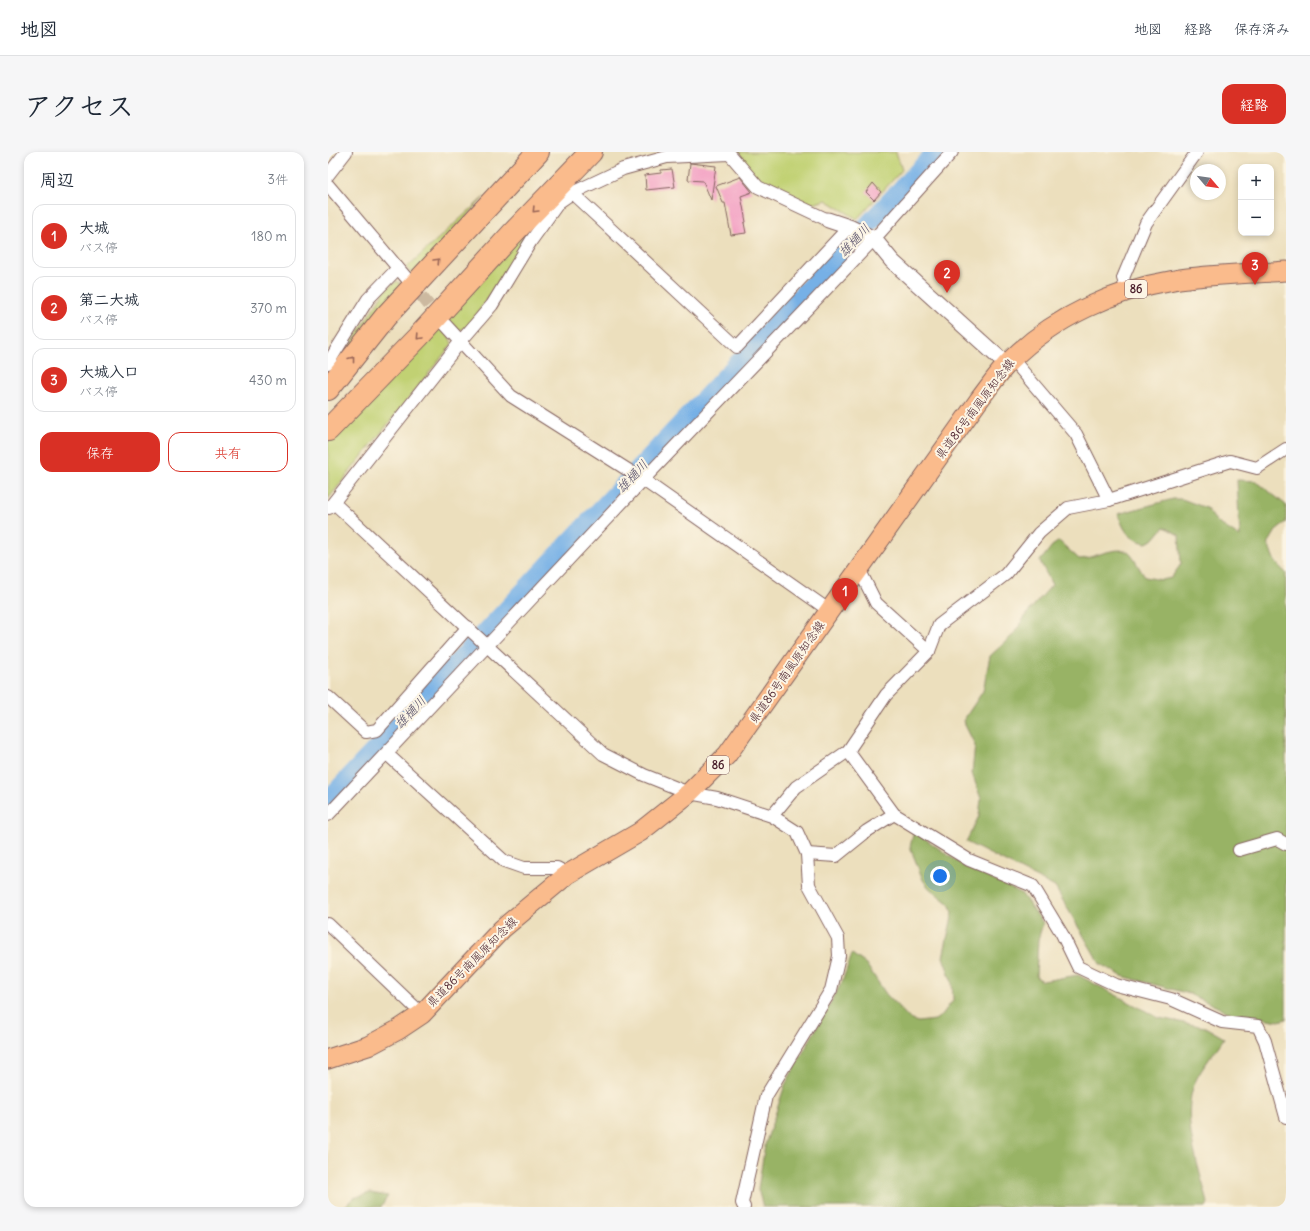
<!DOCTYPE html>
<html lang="ja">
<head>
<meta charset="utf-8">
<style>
  :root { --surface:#fff; --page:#f6f6f7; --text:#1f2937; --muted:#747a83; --line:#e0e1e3; --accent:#d93025 }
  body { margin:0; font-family:Delius,"Klee One",sans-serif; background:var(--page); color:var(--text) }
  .controls { position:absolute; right:12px; top:12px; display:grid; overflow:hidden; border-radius:8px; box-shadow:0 2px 6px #0003 }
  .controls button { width:36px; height:36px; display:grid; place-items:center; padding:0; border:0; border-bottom:1px solid var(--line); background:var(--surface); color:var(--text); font:20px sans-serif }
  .compass { position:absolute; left:862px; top:12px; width:36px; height:36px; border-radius:50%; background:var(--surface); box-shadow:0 2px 6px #0003; rotate:119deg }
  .you { position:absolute; left:612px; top:724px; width:14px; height:14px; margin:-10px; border:3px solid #fff; border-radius:50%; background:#1a73e8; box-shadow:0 0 0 6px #1a73e833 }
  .badge { display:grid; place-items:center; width:26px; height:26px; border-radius:50%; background:var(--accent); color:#fff; font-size:13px; font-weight:700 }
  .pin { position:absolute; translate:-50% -33px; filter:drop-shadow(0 1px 2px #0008) }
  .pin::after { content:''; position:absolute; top:21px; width:14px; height:12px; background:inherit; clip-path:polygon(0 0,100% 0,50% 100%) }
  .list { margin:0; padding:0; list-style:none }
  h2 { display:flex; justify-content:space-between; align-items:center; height:52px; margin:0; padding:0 16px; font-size:17px }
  h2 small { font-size:13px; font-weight:400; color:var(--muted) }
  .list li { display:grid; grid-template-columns:26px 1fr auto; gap:12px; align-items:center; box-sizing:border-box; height:64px; margin:0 8px 8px; padding:0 8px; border:1px solid var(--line); border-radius:12px }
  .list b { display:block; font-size:15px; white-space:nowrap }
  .list p { margin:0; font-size:13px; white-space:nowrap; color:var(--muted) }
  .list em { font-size:13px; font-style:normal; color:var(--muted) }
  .actions { display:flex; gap:8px; padding:12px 16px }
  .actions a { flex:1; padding:9px 0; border:1px solid var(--accent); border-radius:12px; text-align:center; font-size:14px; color:var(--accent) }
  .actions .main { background:var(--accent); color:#fff }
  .map { position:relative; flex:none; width:958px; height:1055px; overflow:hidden; border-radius:12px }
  header { display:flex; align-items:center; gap:24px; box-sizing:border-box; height:56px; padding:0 20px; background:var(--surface); border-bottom:1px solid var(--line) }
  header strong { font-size:19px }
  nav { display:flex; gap:22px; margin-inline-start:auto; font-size:14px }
  .intro { display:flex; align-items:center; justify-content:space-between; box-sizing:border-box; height:96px; padding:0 24px }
  h1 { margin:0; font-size:28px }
  .button { padding:10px 18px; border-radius:12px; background:var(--accent); color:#fff; font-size:14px; font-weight:700 }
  main { display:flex; gap:24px; padding:0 24px }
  aside { flex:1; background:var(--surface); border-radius:12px; box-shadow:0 2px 6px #0003 }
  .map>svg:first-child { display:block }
</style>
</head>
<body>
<header>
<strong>地図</strong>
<nav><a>地図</a><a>経路</a><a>保存済み</a></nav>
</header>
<div class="intro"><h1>アクセス</h1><a class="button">経路</a></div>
<main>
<aside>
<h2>周辺<small>3件</small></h2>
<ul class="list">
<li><span class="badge">1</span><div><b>大城</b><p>バス停</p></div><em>180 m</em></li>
<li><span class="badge">2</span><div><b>第二大城</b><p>バス停</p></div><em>370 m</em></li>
<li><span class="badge">3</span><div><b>大城入口</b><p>バス停</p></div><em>430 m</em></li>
</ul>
<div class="actions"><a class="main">保存</a><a>共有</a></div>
</aside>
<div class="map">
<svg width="958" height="1055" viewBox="0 0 958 1055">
  <rect width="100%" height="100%" fill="#fcf5e5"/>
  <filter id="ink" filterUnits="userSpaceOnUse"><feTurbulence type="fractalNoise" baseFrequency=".025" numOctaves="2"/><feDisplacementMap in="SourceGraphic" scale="8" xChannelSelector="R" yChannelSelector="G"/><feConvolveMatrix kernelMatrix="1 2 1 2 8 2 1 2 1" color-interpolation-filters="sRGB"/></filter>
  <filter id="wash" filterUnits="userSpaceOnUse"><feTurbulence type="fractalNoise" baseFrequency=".012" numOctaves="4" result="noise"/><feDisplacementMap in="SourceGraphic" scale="16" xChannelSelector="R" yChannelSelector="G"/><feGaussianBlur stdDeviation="0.9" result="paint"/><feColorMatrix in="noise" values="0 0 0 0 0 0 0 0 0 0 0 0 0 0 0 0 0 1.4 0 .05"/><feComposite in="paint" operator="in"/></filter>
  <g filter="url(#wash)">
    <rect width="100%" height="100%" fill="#ecdfbd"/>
    <g fill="#c1d173" stroke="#86784f">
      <polygon points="407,0 568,0 574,18 529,67 498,48 478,54 432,31"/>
      <polygon points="156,45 87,124 78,116"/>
      <polygon points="224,49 168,135 139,176 128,179 118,167"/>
      <polygon points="69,129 77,135 0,224 0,218 20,196 57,138"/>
      <polygon points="110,174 121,184 124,192 0,347 0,290"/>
    </g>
    <g fill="#98b365" stroke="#716948">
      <path d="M909 328 928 329 958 353V370L949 377 940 392 947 410 958 421V867L951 869 900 860 862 842 794 824 772 812 727 735 638 690 651 664 653 647 644 621 647 593 635 569 655 539 662 504 685 483 700 460 724 433 712 409 724 394 731 389 751 407C765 407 793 390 803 403 808 409 812 418 817 425L834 428 843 426 853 412 851 383 836 375 825 388 818 391C800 387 796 378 790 362L845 347H854L878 356 889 370 912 385Z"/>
      <path d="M586 679 637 715 693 741 715 771 710 788 708 825 715 829 750 823 831 866 877 875 896 886C887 900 874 915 867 930 852 966 871 1015 880 1051L878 1055H435L430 1037 437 993 457 933 514 830 524 802 538 812 558 842 582 867 590 870 607 868 614 863 625 848 624 830 615 805 625 760 621 752 601 736 595 728 582 695Z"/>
      <polygon points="42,1041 60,1044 53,1055 16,1055 25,1046"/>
    </g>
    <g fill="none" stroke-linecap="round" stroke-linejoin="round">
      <polyline stroke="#76b0e6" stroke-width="19" points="0,648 608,0"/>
    </g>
    <g id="blocks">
      <g fill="#f39fc3">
        <polygon points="362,11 388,14 383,48 375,29 360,28"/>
        <polygon points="344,17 347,35 318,38 317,23 333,21 333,18"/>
        <polygon points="412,25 424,40 413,44 418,70 416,71 418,81 403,83 397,51 395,51 388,34"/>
        <polygon points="545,31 553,40 546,48 538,40"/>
      </g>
    </g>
  </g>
  <g filter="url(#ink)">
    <use href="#blocks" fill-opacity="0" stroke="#83625e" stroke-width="1"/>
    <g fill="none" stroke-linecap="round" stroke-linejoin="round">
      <polyline stroke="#ccb9a0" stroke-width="12" stroke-dasharray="12 6" stroke-linecap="butt" points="82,130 112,167"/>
      <defs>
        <g id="minor">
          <polyline points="400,0 430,35 500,68"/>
          <polyline points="0,23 18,0"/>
          <polyline points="0,33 81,129"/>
          <polyline points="244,41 409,195 521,75"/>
          <polyline points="799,139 795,126 818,71 869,0"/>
          <polyline points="114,169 183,244 311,325 502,459"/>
          <polyline points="684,207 748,282 781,348"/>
          <polyline points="0,211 40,147 69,117"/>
          <polyline points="6,351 275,602 316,623 361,641 389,646 444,664 469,680 479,702 481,733 510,786 511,804 503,838 438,944 414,1051 416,1055"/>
          <polyline points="1,356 133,189 164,153 203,89 231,50 244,41 295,17 339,5 401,2"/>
          <polyline points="531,417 548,451 601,499"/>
          <polyline points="0,545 38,580 49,578 140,475"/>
          <polyline points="520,599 566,662 641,708 705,734 734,782 750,815 788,833 843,847 894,870 930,874 937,889 958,965"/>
          <polyline points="59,602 176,709 196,716 229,716 240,722"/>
          <polyline points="0,663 315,328 546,87 624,0"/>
          <polyline points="444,664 468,635 520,599 558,543 601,499 611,473 678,422 711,381 740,356 781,348 902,309 929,316 958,297"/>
          <polyline points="911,698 949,687 958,692"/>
          <polyline points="479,702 508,704 539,679 566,662"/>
          <polyline points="0,772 94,862"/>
        </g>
        <polyline id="tertiary" points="500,68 521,75 546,87 564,109 679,213"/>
        <path id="primary" d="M0 907 40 894 70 878 94 862 174 777 240 722 312 680 361 641 399 603 651 248C661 235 671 220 683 208 726 165 787 138 846 128 883 122 921 122 958 119"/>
        <g id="motorway">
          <polyline points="0,237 58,164 210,0"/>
          <polyline points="0,278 91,184 184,82 263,0"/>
        </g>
      </defs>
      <use href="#minor" stroke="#83625e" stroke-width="14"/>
      <use href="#tertiary" stroke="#83625e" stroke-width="17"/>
      <use href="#primary" stroke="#83625e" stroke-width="21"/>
      <use href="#motorway" stroke="#83625e" stroke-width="24"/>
      <use href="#minor" stroke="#fff" stroke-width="12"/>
      <use href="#tertiary" stroke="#fff" stroke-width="15"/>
      <use href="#primary" stroke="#fabb8c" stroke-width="19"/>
      <use href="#motorway" stroke="#fabb8c" stroke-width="22"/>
    </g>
    <defs><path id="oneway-chevron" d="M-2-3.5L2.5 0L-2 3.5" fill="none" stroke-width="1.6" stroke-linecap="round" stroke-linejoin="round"/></defs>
    <g stroke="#996557">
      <use href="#oneway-chevron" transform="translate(207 58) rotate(134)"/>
      <use href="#oneway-chevron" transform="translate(109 109) rotate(-47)"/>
      <use href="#oneway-chevron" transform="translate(91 185) rotate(133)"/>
      <use href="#oneway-chevron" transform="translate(24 207) rotate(-52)"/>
    </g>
  </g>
  <g text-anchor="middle" stroke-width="4" stroke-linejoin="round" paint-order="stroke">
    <g fill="#fcf5e5" stroke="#7f5f63" stroke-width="1">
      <rect x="797" y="128" width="22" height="18" rx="3"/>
      <rect x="379" y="604" width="22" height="18" rx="3"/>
    </g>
    <g font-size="11" font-weight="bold" fill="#4a1f2b">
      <text x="808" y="141">86</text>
      <text x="390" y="617">86</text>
    </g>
    <g font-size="12" fill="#4a1f2b" stroke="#fcf5e5">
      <text transform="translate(647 257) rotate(-53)" y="4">県道86号南風原知念線</text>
      <text transform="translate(459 520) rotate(-55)" y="4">県道86号南風原知念線</text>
      <text transform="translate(144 810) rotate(-45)" y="4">県道86号南風原知念線</text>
    </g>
    <g font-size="13" font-style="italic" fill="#59526c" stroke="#fcf5e5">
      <text transform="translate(526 88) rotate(-47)" y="5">雄樋川</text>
      <text transform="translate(304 324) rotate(-47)" y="5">雄樋川</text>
      <text transform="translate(82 560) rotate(-47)" y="5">雄樋川</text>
    </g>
  </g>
</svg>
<div class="controls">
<button>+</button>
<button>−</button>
</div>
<svg class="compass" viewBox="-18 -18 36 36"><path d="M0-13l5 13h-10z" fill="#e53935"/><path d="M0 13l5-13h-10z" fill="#747a83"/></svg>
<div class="you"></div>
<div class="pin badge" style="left:517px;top:459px">1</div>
<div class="pin badge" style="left:619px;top:141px">2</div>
<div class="pin badge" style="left:927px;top:133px">3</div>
</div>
</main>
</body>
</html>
